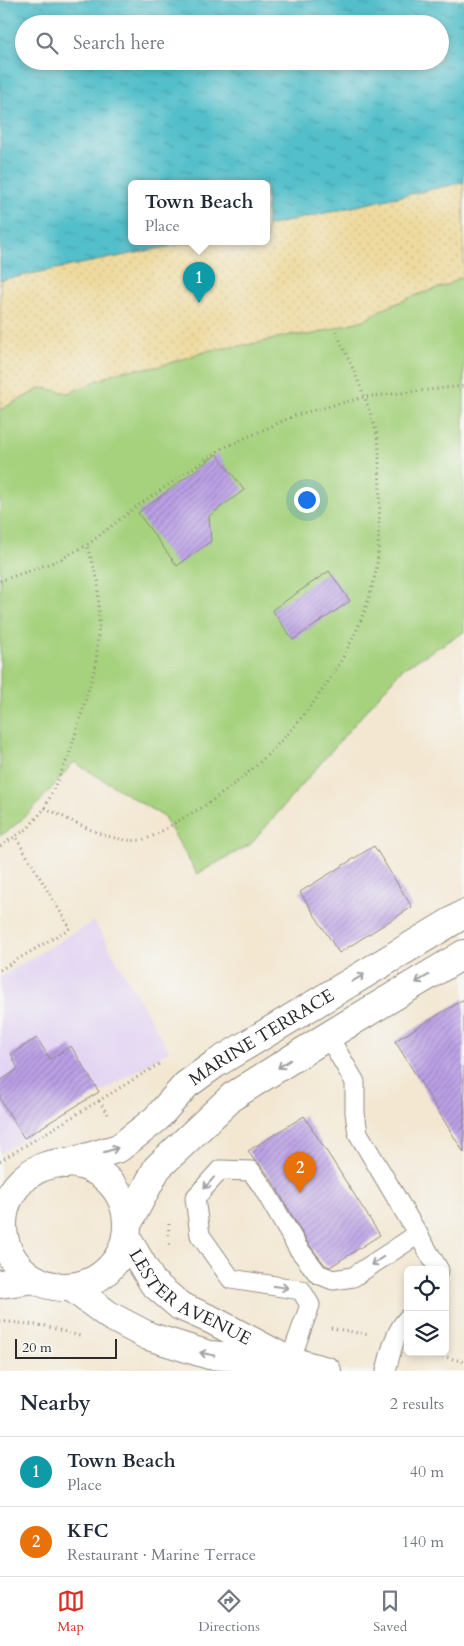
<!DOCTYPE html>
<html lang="en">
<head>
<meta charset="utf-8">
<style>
  :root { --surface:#fff; --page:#f6f6f7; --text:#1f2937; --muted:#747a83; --line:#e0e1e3; --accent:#d93025 }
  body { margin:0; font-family:Cardo,serif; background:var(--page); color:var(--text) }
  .controls { position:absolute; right:15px; bottom:15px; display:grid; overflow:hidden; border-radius:8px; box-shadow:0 2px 8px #0003 }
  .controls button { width:45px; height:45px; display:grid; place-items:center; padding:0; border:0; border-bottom:1px solid var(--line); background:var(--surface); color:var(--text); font:25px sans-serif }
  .scale { position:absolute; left:15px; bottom:12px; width:102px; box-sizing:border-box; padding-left:5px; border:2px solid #2b2b2b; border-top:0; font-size:14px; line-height:18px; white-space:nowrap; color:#2b2b2b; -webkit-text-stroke:4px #f6f6f2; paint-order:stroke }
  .you { position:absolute; left:306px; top:499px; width:18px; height:18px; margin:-12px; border:4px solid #fff; border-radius:50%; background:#1a73e8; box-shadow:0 0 0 8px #1a73e833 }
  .badge { display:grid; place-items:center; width:32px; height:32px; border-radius:50%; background:var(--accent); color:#fff; font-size:16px; font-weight:700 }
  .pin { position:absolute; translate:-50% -41px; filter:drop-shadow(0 1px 2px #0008) }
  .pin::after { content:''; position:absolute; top:26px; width:18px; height:15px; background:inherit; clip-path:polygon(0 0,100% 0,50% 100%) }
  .popup { position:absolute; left:128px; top:180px; width:142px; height:65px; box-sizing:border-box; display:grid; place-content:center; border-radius:8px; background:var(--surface); filter:drop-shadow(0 1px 4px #0005); font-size:16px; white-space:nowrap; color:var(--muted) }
  .popup b { font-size:19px; color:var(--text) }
  .popup::after { content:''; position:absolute; left:50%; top:100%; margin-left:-10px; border:10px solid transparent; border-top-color:var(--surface) }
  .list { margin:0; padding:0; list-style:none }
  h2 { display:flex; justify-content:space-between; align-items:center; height:65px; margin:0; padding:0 20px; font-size:21px }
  h2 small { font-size:16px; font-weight:400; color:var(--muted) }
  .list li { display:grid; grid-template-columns:32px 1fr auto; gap:15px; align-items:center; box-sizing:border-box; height:70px; padding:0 20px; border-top:1px solid var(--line) }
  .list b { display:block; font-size:19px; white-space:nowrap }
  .list p { margin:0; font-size:16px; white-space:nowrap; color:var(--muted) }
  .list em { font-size:16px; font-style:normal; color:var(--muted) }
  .icon { flex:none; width:28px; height:28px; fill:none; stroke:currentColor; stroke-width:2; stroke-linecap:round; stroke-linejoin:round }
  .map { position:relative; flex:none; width:464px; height:1371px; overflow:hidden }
  .search { position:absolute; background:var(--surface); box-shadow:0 2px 8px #0003; left:15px; right:15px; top:15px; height:55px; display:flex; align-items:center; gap:12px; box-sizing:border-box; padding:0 18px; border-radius:28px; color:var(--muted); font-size:19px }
  .sheet { height:205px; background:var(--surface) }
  nav { display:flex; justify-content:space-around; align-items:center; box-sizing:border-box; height:70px; border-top:1px solid var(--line); background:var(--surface); font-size:14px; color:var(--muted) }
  nav a { display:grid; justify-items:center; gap:2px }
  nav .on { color:var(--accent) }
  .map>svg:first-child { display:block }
</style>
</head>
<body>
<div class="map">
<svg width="464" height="1371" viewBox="0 0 464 1371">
  <defs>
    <pattern id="sand-dots" width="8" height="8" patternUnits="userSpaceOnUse" patternTransform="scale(1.25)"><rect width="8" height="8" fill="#eeda9e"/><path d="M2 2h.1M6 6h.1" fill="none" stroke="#cb8" stroke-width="1.8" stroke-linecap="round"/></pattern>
    <pattern id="water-ripples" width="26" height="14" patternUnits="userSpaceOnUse" patternTransform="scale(1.25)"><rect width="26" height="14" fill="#52bfca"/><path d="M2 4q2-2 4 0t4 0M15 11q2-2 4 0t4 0" fill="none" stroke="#449ba4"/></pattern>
    <pattern id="building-hatch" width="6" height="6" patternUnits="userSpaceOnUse" patternTransform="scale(1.25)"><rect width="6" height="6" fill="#bba0e6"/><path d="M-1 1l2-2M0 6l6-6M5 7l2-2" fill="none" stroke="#9883bb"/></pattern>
  </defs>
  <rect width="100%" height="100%" fill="#f6f6f2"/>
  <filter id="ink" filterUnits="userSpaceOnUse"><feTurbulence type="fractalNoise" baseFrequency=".02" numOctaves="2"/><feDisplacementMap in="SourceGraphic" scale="10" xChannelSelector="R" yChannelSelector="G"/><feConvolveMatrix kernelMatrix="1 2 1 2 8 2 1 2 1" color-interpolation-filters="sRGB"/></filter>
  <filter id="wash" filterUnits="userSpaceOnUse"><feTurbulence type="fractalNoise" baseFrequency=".0096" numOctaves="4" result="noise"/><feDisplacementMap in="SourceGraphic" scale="20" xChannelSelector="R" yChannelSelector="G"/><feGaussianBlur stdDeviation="1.12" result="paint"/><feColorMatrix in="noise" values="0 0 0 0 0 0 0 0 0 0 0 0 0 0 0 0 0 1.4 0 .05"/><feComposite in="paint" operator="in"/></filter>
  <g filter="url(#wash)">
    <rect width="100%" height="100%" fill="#f3e7d2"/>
    <polygon fill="#e2d4f3" points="94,921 169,1051 0,1153 0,977"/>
    <polygon fill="url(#sand-dots)" stroke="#8c8264" points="464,182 464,276 447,285 414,296 381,310 367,319 311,335 291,335 253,344 211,350 157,367 120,371 69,393 41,388 0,410 0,280 191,242 266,242 267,226"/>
    <path fill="#a6d27e" stroke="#687e54" d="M464 276V632L402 669 251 844 197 874 164 817 74 762C51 788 30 817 0 836V410L42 388 69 393 120 371 157 367 211 350 253 344 291 335H311L367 319 381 310 414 296 447 285Z"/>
    <path fill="url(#water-ripples)" stroke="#3e757a" fill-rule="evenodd" d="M0 0H464V182L267 226 266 184H132V242H191L0 280ZM24 24H440V61H24Z"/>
    <g id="blocks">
      <g fill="url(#building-hatch)">
        <polygon points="217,454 244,490 209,516 211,541 177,566 138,513"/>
        <polygon points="329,571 350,601 293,640 272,610"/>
        <polygon points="374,846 412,907 339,953 300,892"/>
        <polygon points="464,999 464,1153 395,1041"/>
        <polygon points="37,1038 50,1059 71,1046 99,1092 24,1138 0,1099 0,1081 18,1069 11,1054"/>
        <polygon points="304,1116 380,1235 330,1267 325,1265 307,1242 272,1180 260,1164 254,1160 248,1151"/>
      </g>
    </g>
  </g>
  <g filter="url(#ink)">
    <use href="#blocks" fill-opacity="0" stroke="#8f897e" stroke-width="1"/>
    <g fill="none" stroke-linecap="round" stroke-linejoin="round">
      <defs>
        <g id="lane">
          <polyline points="328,1036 355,1082 355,1113 358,1133 439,1270"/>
          <polyline points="290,1361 310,1305 301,1290 231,1279 200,1235 195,1198 220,1170 251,1171 262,1186 298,1248 318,1274 333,1280 353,1277 418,1234"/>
          <path d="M386 1371C391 1352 394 1333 408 1318"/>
        </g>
        <g id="secondary">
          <circle cx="65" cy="1225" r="62"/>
          <path id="s1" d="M65 1164 119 1148 156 1119 186 1085 215 1064 464 914"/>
          <polyline points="127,1225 157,1168 233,1096 328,1036 464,954"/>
          <path id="s2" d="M126 1237 153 1283 180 1306 212 1320 280 1356"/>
          <polyline points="0,1284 35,1279"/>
          <polyline points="71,1287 110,1316 148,1336 209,1355 290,1361 327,1371"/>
        </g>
      </defs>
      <use href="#lane" stroke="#8f897e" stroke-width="21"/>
      <use href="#secondary" stroke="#8f897e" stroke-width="30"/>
      <g stroke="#8f897e" stroke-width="3" stroke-dasharray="1 4" stroke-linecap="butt">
        <polyline points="0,581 57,561 87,545 136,507 221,449 296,415 365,397 464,386"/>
        <path d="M45 808C72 820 115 847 145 839 156 836 168 827 178 821 266 775 354 673 375 575 379 560 378 542 379 526 380 505 380 484 379 462 379 455 379 447 378 439 369 401 351 366 336 331"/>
        <polyline points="0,846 27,829 45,808 69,755 80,719 96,664 99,621 98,581 87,545"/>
        <polyline points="0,970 70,928 15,836"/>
        <polyline points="99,1101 110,1117"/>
        <polyline points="0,1161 159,1064"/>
        <polyline points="169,1224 168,1240 171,1247"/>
        <polyline points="0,1321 45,1326 80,1336"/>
        <polyline points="331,1328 369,1335"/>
        <polyline points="428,1352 464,1362"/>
      </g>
      <use href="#lane" stroke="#fff" stroke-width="19"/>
      <use href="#secondary" stroke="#fff" stroke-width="28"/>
    </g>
    <defs><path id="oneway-shaft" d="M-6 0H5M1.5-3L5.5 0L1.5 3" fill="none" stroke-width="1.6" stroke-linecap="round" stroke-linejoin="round" transform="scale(1.25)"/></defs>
    <g stroke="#a0a0a0">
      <use href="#oneway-shaft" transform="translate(358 978) rotate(-31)"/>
      <use href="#oneway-shaft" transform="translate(422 979) rotate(149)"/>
      <use href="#oneway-shaft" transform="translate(284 1064) rotate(147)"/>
      <use href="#oneway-shaft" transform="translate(111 1150) rotate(-17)"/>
      <use href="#oneway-shaft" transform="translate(209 1183) rotate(132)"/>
      <use href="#oneway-shaft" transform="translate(377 1261) rotate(146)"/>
      <use href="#oneway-shaft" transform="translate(281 1287) rotate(8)"/>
      <use href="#oneway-shaft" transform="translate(207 1354) rotate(-168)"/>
    </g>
  </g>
  <g text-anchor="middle" stroke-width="4" stroke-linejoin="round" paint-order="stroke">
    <g font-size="18" fill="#2b2b2b" stroke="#f6f6f2">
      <text dy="6" stroke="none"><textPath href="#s1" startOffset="238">MARINE TERRACE</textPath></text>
      <text dy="6" stroke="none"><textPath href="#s2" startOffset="91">LESTER AVENUE</textPath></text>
    </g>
  </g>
</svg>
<div class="controls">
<button><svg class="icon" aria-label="locate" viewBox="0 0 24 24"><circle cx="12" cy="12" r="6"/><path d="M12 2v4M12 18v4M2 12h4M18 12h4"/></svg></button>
<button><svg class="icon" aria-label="layers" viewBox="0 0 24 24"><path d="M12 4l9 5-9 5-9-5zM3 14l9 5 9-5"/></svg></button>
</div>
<div class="scale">20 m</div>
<div class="you"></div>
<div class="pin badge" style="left:199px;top:303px;background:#0f9aa8">1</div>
<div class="popup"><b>Town Beach</b>Place</div>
<div class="pin badge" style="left:300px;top:1193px;background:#e8710a">2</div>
<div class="search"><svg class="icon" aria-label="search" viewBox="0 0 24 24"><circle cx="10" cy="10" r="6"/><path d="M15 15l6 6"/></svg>Search here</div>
</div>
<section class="sheet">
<h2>Nearby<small>2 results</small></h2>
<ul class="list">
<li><span class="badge" style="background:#0f9aa8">1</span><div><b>Town Beach</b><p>Place</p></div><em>40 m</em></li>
<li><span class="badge" style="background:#e8710a">2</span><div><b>KFC</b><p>Restaurant · Marine Terrace</p></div><em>140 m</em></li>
</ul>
</section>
<nav>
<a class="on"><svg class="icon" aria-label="map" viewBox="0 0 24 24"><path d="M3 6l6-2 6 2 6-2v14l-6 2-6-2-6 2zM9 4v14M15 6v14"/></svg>Map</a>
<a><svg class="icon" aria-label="directions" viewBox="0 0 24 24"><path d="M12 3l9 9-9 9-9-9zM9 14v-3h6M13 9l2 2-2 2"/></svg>Directions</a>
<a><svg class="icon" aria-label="saved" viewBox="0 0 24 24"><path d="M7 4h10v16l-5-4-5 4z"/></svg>Saved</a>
</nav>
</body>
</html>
